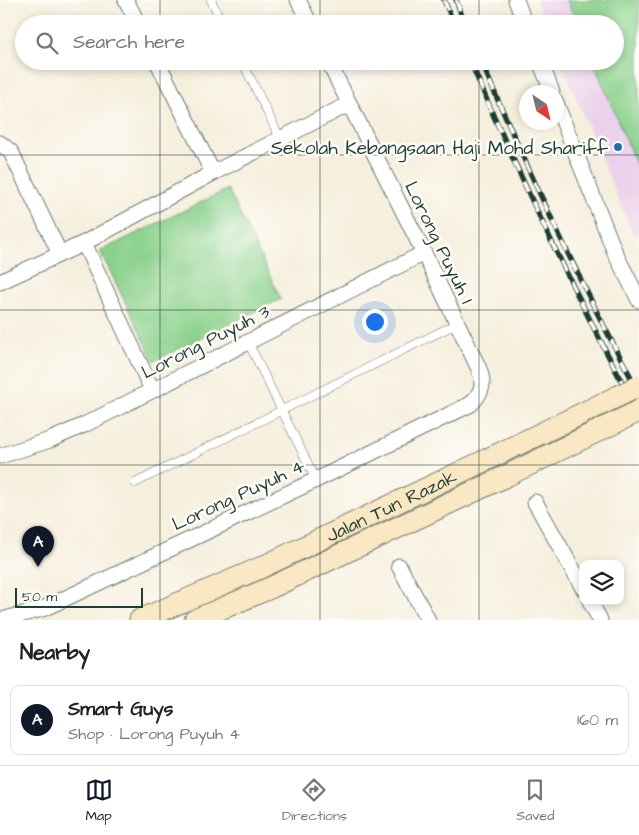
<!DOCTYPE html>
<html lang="en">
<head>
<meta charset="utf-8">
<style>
  :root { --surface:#fff; --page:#f2f2f2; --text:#222; --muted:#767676; --line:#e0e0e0; --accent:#111827 }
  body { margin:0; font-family:"Architects Daughter",sans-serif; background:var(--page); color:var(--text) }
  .controls { position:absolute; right:15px; bottom:15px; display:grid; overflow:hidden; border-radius:10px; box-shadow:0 2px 8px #0003 }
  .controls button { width:45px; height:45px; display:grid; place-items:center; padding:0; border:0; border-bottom:1px solid var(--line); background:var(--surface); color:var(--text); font:25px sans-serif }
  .compass { position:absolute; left:519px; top:85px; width:45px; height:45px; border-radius:50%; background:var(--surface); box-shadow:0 2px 8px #0003; rotate:145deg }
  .scale { position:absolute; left:15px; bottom:12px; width:128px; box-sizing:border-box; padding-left:5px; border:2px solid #1f3d34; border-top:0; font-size:14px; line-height:18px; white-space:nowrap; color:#1f3d34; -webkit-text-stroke:4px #fdfcf7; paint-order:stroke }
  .you { position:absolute; left:374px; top:321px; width:18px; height:18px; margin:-12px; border:4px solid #fff; border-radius:50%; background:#1a73e8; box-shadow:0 0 0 8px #1a73e833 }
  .badge { display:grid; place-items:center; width:32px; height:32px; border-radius:50%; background:var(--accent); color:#fff; font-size:16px; font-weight:700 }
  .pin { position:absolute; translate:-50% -41px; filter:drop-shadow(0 1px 2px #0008) }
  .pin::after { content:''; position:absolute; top:26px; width:18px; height:15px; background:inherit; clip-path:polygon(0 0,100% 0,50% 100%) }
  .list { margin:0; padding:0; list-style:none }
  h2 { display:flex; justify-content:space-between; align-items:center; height:65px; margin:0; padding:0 20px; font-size:21px }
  h2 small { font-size:16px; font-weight:400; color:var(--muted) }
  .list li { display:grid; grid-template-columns:32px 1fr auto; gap:15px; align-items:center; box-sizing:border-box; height:70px; margin:0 10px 10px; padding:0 10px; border:1px solid var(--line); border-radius:10px }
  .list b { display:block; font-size:19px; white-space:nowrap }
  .list p { margin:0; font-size:16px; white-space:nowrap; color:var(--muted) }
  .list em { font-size:16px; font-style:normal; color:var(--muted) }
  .icon { flex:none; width:28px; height:28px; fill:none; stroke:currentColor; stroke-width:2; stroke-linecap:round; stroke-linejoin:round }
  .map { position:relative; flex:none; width:639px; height:620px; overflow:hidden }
  .search { position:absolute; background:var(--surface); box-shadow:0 2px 8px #0003; left:15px; right:15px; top:15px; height:55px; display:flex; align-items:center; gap:12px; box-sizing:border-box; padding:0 18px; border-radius:28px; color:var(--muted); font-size:19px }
  .sheet { height:145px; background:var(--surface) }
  nav { display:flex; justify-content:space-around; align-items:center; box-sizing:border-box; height:70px; border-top:1px solid var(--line); background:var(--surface); font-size:14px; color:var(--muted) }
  nav a { display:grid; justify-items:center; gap:2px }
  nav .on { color:var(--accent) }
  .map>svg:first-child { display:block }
</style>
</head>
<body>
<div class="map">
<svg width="639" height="620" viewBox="0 0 639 620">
  <rect width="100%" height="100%" fill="#fdfcf7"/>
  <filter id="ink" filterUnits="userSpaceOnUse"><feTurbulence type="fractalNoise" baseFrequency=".02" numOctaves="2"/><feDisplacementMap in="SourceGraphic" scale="10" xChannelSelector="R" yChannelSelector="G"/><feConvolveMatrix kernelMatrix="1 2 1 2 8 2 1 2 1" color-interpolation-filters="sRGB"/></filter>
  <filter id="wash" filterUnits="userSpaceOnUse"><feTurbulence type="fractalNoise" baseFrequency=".0096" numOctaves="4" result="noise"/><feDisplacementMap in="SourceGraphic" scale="20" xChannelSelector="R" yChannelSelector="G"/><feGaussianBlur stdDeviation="1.12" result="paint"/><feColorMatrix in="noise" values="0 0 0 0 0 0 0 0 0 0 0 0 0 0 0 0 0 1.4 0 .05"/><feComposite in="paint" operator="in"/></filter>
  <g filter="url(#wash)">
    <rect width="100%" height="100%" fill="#f6efdd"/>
    <polygon fill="#ebd1eb" points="536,0 639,0 639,233 634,237 561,61 615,61 615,24 545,24"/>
    <g fill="#8ad18b" stroke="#548760">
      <polygon points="567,0 639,0 639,171 593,61 615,61 615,24 577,24"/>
      <polygon points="228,189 281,299 154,361 100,251"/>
    </g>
  </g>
  <g filter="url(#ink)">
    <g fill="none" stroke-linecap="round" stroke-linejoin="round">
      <defs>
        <g id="service">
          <polyline points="211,0 223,24"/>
          <polyline points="242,61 281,140"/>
          <polyline points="248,342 316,480"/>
          <polyline points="135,483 458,323"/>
        </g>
        <g id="minor">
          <polyline points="126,0 138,24"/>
          <polyline points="298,0 310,24"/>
          <polyline points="516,0 525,24"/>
          <polyline points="157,61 213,173"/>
          <polyline points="540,61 552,92"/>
          <polyline points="556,103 616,255 639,300"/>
          <polyline points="0,143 11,152 60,254"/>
          <polyline points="84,243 152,390"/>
          <polyline points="0,282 84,243 213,173 349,104"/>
          <polyline points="0,456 50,440 84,425 424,253"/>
          <polyline points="535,502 583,588"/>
          <polyline points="399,566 428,620"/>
          <polyline points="590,601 600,620"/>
          <path d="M2 620 45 608 316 480 471 404C482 392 485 385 479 369L424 253 328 61"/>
        </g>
        <g id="secondary">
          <path id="s1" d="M140 620 260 568 492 457"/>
          <polyline points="195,620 270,588 502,478"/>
        </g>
      </defs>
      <use href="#service" stroke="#6a7b6f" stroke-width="9"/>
      <use href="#minor" stroke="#6a7b6f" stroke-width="17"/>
      <use href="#secondary" stroke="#6a7b6f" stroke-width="23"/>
      <use href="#service" stroke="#fff" stroke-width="8"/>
      <use href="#minor" stroke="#fff" stroke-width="15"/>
      <use href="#secondary" stroke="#fae7c3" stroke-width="21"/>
      <defs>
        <g id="rail">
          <polyline points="444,0 454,24"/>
          <polyline points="456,0 465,24"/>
          <path d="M470 61C521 181 577 299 639 414"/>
          <path d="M481 61C529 173 580 285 639 392"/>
        </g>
      </defs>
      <use href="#rail" stroke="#1f3d34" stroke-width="5.5"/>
      <use href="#rail" stroke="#fdfcf7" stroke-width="4" stroke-dasharray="11" stroke-linecap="butt"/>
      <defs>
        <g id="secondary-bridge">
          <polyline points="492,457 639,386"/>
          <polyline points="502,478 639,411"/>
        </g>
      </defs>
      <use href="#secondary-bridge" stroke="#6a7b6f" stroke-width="23" stroke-linecap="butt"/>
      <use href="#secondary-bridge" stroke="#fae7c3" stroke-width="21"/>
    </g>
  </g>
  <path fill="none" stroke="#1f3d34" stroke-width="1" stroke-opacity="0.55" d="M160 0V24M320 0V24M479 0V24M160 61V620M320 61V620M479 61V620M0 155H639M0 310H639M0 465H639"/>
  <circle fill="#1f6fb2" stroke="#fdfcf7" stroke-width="2" cx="618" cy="147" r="5"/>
  <g text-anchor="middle" stroke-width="5" stroke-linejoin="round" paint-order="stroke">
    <g font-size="19" fill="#1f3d34" stroke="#fdfcf7" text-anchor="end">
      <text x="608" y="154">Sekolah Kebangsaan Haji Mohd Shariff</text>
    </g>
    <g font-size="19" fill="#1f3d34" stroke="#fdfcf7">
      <text transform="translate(440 242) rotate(64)" y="7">Lorong Puyuh 1</text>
      <text transform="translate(205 341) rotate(-27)" y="7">Lorong Puyuh 3</text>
      <text transform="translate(238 494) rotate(-25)" y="7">Lorong Puyuh 4</text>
      <text dy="7" stroke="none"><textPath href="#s1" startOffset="276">Jalan Tun Razak</textPath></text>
    </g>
  </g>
</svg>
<div class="controls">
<button><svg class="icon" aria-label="layers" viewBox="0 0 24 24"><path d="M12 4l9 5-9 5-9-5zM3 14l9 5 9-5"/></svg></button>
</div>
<svg class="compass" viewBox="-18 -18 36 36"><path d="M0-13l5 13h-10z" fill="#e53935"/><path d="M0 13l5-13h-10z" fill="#767676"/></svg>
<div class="scale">50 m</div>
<div class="you"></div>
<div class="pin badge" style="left:38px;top:567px">A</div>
<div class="search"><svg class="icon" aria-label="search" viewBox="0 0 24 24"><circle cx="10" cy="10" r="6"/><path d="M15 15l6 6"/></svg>Search here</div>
</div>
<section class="sheet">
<h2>Nearby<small></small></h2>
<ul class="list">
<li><span class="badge">A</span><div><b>Smart Guys</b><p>Shop · Lorong Puyuh 4</p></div><em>160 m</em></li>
</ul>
</section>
<nav>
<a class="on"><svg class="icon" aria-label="map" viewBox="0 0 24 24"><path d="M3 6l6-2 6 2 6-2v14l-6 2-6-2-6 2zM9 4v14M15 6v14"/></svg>Map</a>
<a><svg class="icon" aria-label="directions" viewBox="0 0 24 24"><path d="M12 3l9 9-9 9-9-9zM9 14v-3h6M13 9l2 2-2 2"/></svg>Directions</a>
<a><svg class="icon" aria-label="saved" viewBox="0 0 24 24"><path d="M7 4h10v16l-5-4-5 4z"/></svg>Saved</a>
</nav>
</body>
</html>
